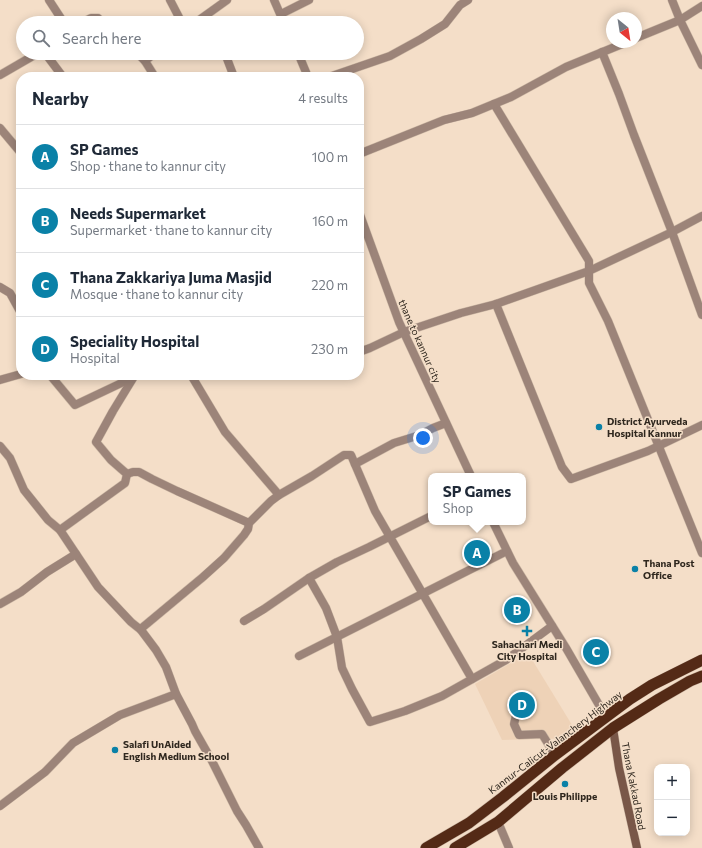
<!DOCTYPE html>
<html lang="en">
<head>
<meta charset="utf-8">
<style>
  :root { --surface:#fff; --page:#f6f6f7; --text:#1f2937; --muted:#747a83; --line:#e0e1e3; --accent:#0a81a7 }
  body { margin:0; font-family:Commissioner,sans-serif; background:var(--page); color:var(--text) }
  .controls { position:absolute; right:12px; bottom:12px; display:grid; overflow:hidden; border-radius:8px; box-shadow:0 2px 10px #0003 }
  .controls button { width:36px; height:36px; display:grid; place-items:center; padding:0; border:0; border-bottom:1px solid var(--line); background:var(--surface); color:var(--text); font:20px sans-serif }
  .compass { position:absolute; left:606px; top:12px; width:36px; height:36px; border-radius:50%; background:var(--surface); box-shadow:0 2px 10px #0003; rotate:150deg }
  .you { position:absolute; left:423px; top:438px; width:14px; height:14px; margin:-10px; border:3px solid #fff; border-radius:50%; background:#1a73e8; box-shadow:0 0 0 6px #1a73e833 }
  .badge { display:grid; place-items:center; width:26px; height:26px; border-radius:50%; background:var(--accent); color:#fff; font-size:13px; font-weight:700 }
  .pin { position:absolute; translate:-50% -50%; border:2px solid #fff; box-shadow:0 1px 4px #0006 }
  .popup { position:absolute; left:428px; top:473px; width:98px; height:52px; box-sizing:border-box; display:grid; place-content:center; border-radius:8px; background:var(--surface); filter:drop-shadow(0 1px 3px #0005); font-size:13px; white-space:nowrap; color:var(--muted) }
  .popup b { font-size:15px; color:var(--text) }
  .popup::after { content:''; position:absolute; left:50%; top:100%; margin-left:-8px; border:8px solid transparent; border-top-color:var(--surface) }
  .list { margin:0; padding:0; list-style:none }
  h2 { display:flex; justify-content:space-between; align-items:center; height:52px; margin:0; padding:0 16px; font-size:17px }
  h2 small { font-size:13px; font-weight:400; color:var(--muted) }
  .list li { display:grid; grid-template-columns:26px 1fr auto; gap:12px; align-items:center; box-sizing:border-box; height:64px; padding:0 16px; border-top:1px solid var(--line) }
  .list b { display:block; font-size:15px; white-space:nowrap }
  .list p { margin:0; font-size:13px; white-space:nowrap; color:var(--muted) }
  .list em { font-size:13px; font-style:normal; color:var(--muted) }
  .icon { flex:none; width:22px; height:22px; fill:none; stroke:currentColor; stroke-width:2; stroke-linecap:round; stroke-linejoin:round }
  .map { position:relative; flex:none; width:702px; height:848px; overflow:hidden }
  .search { position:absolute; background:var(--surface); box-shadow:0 2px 10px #0003; left:16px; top:16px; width:348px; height:44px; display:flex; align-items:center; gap:10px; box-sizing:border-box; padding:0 14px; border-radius:22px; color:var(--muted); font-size:15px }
  .panel { position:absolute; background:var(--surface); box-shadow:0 2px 10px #0003; left:16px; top:72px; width:348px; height:308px; border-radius:16px }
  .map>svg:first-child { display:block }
</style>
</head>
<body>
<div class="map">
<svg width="702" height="848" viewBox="0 0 702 848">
  <rect width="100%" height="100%" fill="#f4dec8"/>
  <polygon fill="#eed2b7" points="528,653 580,738 543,739 502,740 475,684"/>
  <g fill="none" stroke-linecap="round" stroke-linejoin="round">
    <defs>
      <g id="minor">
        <polyline points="49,0 64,23"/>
        <polyline points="170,0 182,23"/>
        <polyline points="672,0 680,20 702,65"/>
        <polyline points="281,14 309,0"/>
        <polyline points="81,23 91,18 98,18 103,23"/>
        <polyline points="195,23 227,0"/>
        <polyline points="636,38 680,20 702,6"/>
        <polyline points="602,52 619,94 634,135 672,232 702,315"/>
        <polyline points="45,53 63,77"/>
        <polyline points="137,53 145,61"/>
        <polyline points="224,53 226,56 234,77"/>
        <polyline points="0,75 38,53"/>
        <polyline points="155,77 145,61 155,53"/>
        <polyline points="329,77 390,56 421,39 445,24 460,5 468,0"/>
        <polyline points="494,104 589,261 589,283 608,321 702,553"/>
        <polyline points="0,128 21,153"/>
        <polyline points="359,154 444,120 472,113 511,97 566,67 627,42"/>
        <polyline points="0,287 10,293 21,313"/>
        <polyline points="496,304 562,467 571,479 648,451 702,425"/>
        <polyline points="359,352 370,348 404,332 461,313 496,304 589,271 672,232 702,216"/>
        <polyline points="50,375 75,405 132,378"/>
        <polyline points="191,375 225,432 279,495"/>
        <polyline points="0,380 21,374"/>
        <polyline points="0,446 10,458 24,490 48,520 60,530 98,587 131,622 141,630"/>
        <polyline points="355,464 394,443 420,435 433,428 446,423"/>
        <polyline points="127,474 133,472 139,472 152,479 177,491 249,523"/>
        <polyline points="60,530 125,483 127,474 111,460 96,442 113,411 135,375"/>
        <polyline points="309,578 326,608 337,637 342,668 352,689 370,722 405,711 442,696 506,660 552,626"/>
        <polyline points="0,604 21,592 47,572 76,554"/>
        <polyline points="244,621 264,609 309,578 337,562 369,547 431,516"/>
        <polyline points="299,656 507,551"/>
        <polyline points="515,699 519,703 514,724 519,735 542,734 552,750 555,755"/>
        <polyline points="0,806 45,772 73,743 120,715 176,694"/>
        <polyline points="498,822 509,848"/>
        <polyline points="259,848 246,825 237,811 212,761 195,731 192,724 176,694 166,667 156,650 141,630 143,627 203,577 224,558 244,535 248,529 249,523 271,501 279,495 312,476 344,455 351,455 375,511 472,679"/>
      </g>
      <g id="tertiary">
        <polyline points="274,0 284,23"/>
        <polyline points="298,53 308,77"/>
        <polyline points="359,212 399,322 471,476"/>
        <polyline points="493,522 513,563 566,648 606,717"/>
      </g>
      <polyline id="secondary" points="613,728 619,768 637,848"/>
      <g id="trunk">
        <polyline points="426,848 469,823 503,797 555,755 630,699 652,685 702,660"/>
        <polyline points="455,848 498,822 562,768 613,728 659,699 690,681 702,676"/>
      </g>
    </defs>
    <use href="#minor" stroke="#cdb9a6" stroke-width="9"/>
    <use href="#tertiary" stroke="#cdb9a6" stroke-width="9"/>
    <use href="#secondary" stroke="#cdb9a6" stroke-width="9"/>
    <use href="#trunk" stroke="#cdb9a6" stroke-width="12"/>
    <use href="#minor" stroke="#9c8479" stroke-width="8"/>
    <use href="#tertiary" stroke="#9c8479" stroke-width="8"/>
    <use href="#secondary" stroke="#795748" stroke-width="8"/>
    <use href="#trunk" stroke="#542a16" stroke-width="11"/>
  </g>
  <g fill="#0a81a7" stroke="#f4dec8" stroke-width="1.5">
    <circle cx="599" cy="427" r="4"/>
    <circle cx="635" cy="569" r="4"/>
    <path d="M525 625h4v4h4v4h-4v4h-4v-4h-4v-4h4z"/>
    <circle cx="115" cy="750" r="4"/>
    <circle cx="565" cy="784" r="4"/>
  </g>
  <g text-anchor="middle" stroke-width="3" stroke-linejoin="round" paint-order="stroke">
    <g font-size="10" fill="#2f271e" stroke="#f4dec8">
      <text transform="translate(420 341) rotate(66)" y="4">thane to kannur city</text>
      <text transform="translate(555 742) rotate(-37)" y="4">Kannur-Calicut-Valanchery Highway</text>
      <text transform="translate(634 786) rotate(79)" y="4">Thana Kakkad Road</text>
    </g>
    <g font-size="10" font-weight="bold" fill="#2f271e" stroke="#f4dec8" text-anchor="start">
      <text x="607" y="425">District Ayurveda<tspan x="607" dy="12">Hospital Kannur</tspan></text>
      <text x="643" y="567">Thana Post<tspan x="643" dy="12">Office</tspan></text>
      <text x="527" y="648" text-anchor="middle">Sahachari Medi<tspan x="527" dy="12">City Hospital</tspan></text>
      <text x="123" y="748">Salafi UnAided<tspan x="123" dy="12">English Medium School</tspan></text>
      <text x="565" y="800" text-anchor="middle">Louis Philippe</text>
    </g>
  </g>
</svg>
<div class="controls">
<button>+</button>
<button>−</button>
</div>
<svg class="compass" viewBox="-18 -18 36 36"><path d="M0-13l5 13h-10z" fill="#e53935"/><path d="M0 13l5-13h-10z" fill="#747a83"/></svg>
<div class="you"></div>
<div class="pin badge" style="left:477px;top:553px">A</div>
<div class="popup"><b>SP Games</b>Shop</div>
<div class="pin badge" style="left:517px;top:610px">B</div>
<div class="pin badge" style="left:596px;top:652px">C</div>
<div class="pin badge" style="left:522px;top:705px">D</div>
<div class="search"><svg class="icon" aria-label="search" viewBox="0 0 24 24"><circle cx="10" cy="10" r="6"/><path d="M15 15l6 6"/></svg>Search here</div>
<section class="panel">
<h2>Nearby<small>4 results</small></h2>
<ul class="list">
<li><span class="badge">A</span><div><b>SP Games</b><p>Shop · thane to kannur city</p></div><em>100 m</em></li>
<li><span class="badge">B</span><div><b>Needs Supermarket</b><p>Supermarket · thane to kannur city</p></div><em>160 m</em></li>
<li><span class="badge">C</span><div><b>Thana Zakkariya Juma Masjid</b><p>Mosque · thane to kannur city</p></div><em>220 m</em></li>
<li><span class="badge">D</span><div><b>Speciality Hospital</b><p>Hospital</p></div><em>230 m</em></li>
</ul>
</section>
</div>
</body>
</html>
